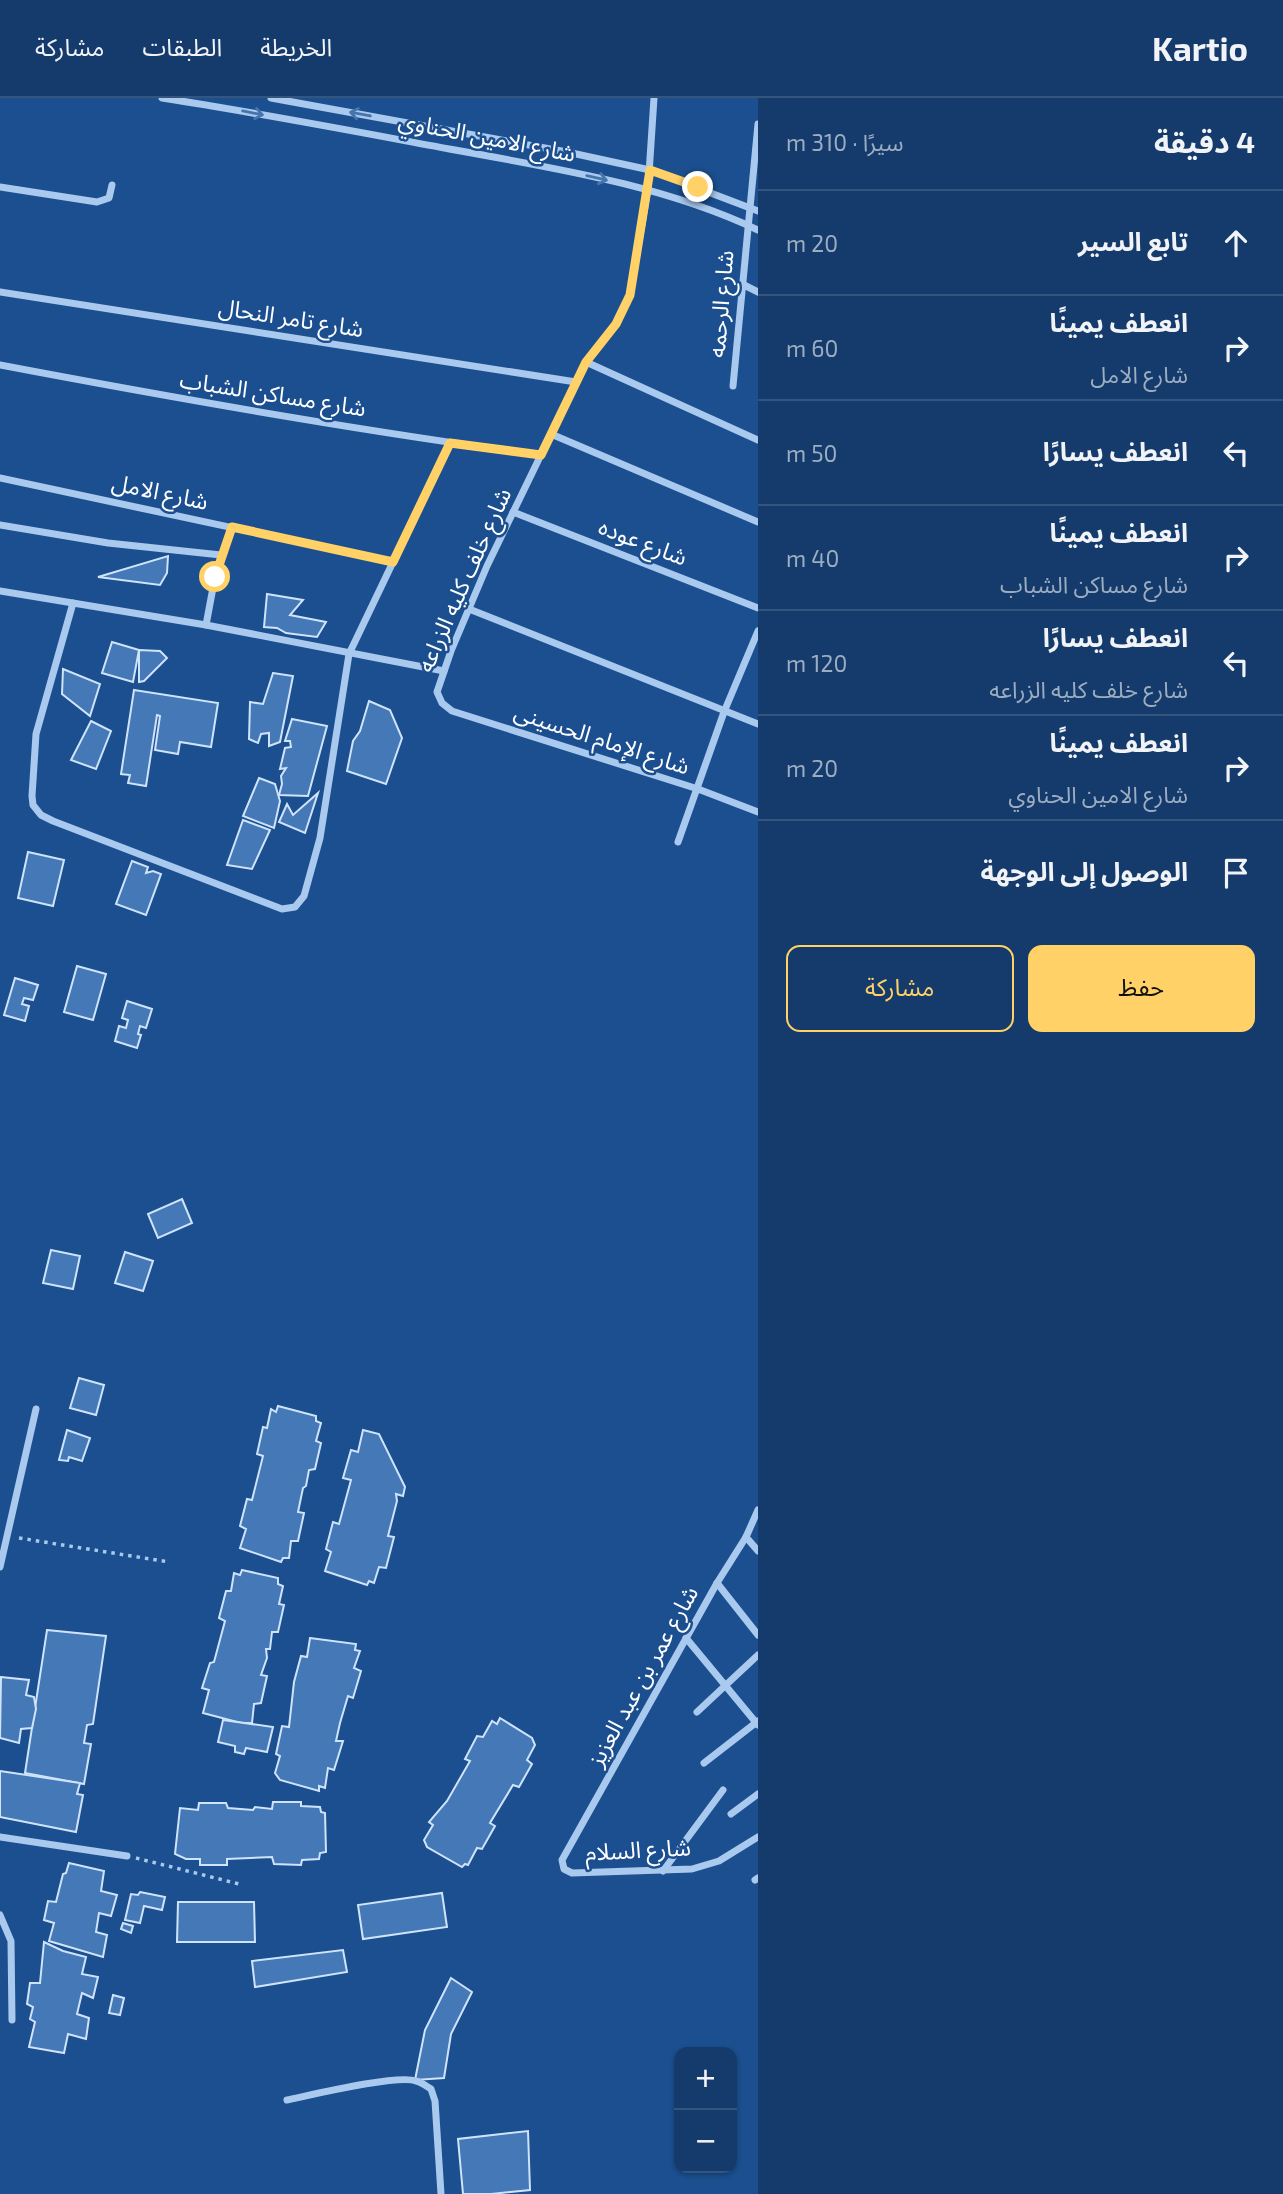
<!DOCTYPE html>
<html lang="ar">
<head>
<meta charset="utf-8">
<style>
  :root { --surface:#143b6b; --page:#1d4271; --text:#f1f3f6; --muted:#9dadc1; --line:#33557e; --accent:#ffd166 }
  body { margin:0; font-family:"Exo 2","Noto Sans Arabic",sans-serif; background:var(--page); color:var(--text); direction:rtl }
  .controls { position:absolute; right:21px; bottom:21px; display:grid; overflow:hidden; border-radius:14px; box-shadow:0 2px 5px #0004 }
  .controls button { width:63px; height:63px; display:grid; place-items:center; padding:0; border:0; border-bottom:2px solid var(--line); background:var(--surface); color:var(--text); font:35px sans-serif }
  .stop { position:absolute; width:21px; height:21px; margin:-16px; border:5px solid #ffd166; border-radius:50%; background:#fff }
  .stop.end { background:#ffd166; border-color:#fff; box-shadow:0 2px 7px #0008 }
  .list { margin:0; padding:0; list-style:none }
  h2 { display:flex; justify-content:space-between; align-items:center; height:91px; margin:0; padding:0 28px; font-size:30px }
  h2 small { font-size:23px; font-weight:400; color:var(--muted) }
  .list li { display:grid; grid-template-columns:46px 1fr auto; gap:21px; align-items:center; box-sizing:border-box; height:105px; padding:0 28px; border-top:2px solid var(--line) }
  .list b { display:block; font-size:26px; white-space:nowrap }
  .list p { margin:0; font-size:23px; white-space:nowrap; color:var(--muted) }
  .list em { font-size:23px; font-style:normal; color:var(--muted) }
  .actions { display:flex; gap:14px; padding:21px 28px }
  .actions a { flex:1; padding:16px 0; border:2px solid var(--accent); border-radius:14px; text-align:center; font-size:24px; color:var(--accent) }
  .actions .main { background:var(--accent); color:#111 }
  .icon { flex:none; width:38px; height:38px; fill:none; stroke:currentColor; stroke-width:2; stroke-linecap:round; stroke-linejoin:round }
  .map { position:relative; flex:none; width:758px; height:2096px; overflow:hidden; direction:ltr }
  header { display:flex; align-items:center; gap:42px; box-sizing:border-box; height:98px; padding:0 35px; background:var(--surface); border-bottom:2px solid var(--line) }
  header strong { font-size:33px }
  nav { display:flex; gap:38px; margin-inline-start:auto; font-size:24px }
  main { display:flex }
  aside { flex:1; background:var(--surface) }
  .map>svg:first-child { display:block }
</style>
</head>
<body>
<header>
<strong>Kartio</strong>
<nav><a>الخريطة</a><a>الطبقات</a><a>مشاركة</a></nav>
</header>
<main>
<aside>
<h2>4 دقيقة<small>سيرًا · 310 m</small></h2>
<ul class="list">
<li><svg class="icon" aria-label="ahead" viewBox="0 0 24 24"><path d="M12 20V5M6 11l6-6 6 6"/></svg><div><b>تابع السير</b></div><em>20 m</em></li>
<li><svg class="icon" aria-label="right" viewBox="0 0 24 24"><path d="M7 20v-9h11M14 6l5 5-5 5"/></svg><div><b>انعطف يمينًا</b><p>شارع الامل</p></div><em>60 m</em></li>
<li><svg class="icon" aria-label="left" viewBox="0 0 24 24"><path d="M17 20v-9H6M10 6l-5 5 5 5"/></svg><div><b>انعطف يسارًا</b></div><em>50 m</em></li>
<li><svg class="icon" aria-label="right" viewBox="0 0 24 24"><path d="M7 20v-9h11M14 6l5 5-5 5"/></svg><div><b>انعطف يمينًا</b><p>شارع مساكن الشباب</p></div><em>40 m</em></li>
<li><svg class="icon" aria-label="left" viewBox="0 0 24 24"><path d="M17 20v-9H6M10 6l-5 5 5 5"/></svg><div><b>انعطف يسارًا</b><p>شارع خلف كليه الزراعه</p></div><em>120 m</em></li>
<li><svg class="icon" aria-label="right" viewBox="0 0 24 24"><path d="M7 20v-9h11M14 6l5 5-5 5"/></svg><div><b>انعطف يمينًا</b><p>شارع الامين الحناوي</p></div><em>20 m</em></li>
<li><svg class="icon" aria-label="arrive" viewBox="0 0 24 24"><path d="M6 21V4h12l-3 4 3 4H6"/></svg><div><b>الوصول إلى الوجهة</b></div></li>
</ul>
<div class="actions"><a class="main">حفظ</a><a>مشاركة</a></div>
</aside>
<div class="map">
<svg width="758" height="2096" viewBox="0 0 758 2096">
  <rect width="100%" height="100%" fill="#1b4f8f"/>
  <g fill="#4478b7" stroke="#cfe3fa" stroke-width="2">
    <polygon points="168,458 167,475 160,487 98,479"/>
    <polygon points="267,496 303,502 290,517 326,524 317,539 286,535 277,530 264,529"/>
    <polygon points="112,544 139,552 133,584 102,575"/>
    <polygon points="139,552 160,553 167,560 144,583 139,584"/>
    <polygon points="63,571 100,586 90,618 62,596"/>
    <polygon points="273,575 293,578 280,644 269,648 269,635 261,636 258,645 249,641 250,604 263,606"/>
    <polygon points="134,592 218,605 211,649 180,644 178,656 155,652 160,618 157,617 146,688 128,685 130,677 121,676"/>
    <polygon points="369,603 390,612 402,640 386,686 347,673 353,643 360,633"/>
    <polygon points="292,621 327,628 308,698 279,697 282,686 281,678 286,670 280,671 285,650 291,649 290,643 285,643"/>
    <polygon points="91,623 111,633 96,671 71,662"/>
    <polygon points="259,680 275,686 280,703 274,730 243,718"/>
    <polygon points="318,695 305,735 279,724 287,706 293,717"/>
    <polygon points="243,722 270,732 252,771 227,767"/>
    <polygon points="28,754 64,762 53,808 18,800"/>
    <polygon points="132,763 148,769 146,775 153,773 161,776 146,817 116,806"/>
    <polygon points="77,868 106,876 93,922 64,914"/>
    <polygon points="15,880 38,887 33,902 24,900 22,906 29,908 25,923 4,917"/>
    <polygon points="127,903 152,911 146,930 140,928 138,936 141,937 137,950 115,943 119,928 126,930 128,922 122,920"/>
    <polygon points="182,1101 192,1125 158,1140 148,1116"/>
    <polygon points="51,1152 80,1158 73,1191 43,1185"/>
    <polygon points="125,1154 153,1163 143,1193 115,1185"/>
    <polygon points="79,1280 104,1287 96,1317 70,1310"/>
    <polygon points="278,1308 316,1318 316,1323 321,1325 316,1343 321,1345 315,1371 309,1372 306,1388 303,1390 298,1414 304,1415 298,1443 291,1443 289,1460 283,1460 281,1464 240,1450 246,1431 240,1428 247,1401 252,1402 263,1358 257,1356 263,1329 267,1330 271,1311 276,1314"/>
    <polygon points="67,1332 90,1340 82,1363 69,1359 68,1363 59,1362"/>
    <polygon points="363,1332 379,1336 405,1389 403,1398 396,1396 397,1403 388,1438 394,1439 386,1470 379,1469 374,1485 369,1483 367,1487 325,1473 331,1454 326,1451 333,1424 339,1426 351,1382 343,1380 351,1352 358,1354"/>
    <polygon points="242,1472 278,1480 278,1486 283,1488 279,1506 284,1507 278,1534 272,1534 270,1551 266,1551 267,1560 261,1577 267,1578 261,1605 254,1606 252,1625 241,1625 203,1615 209,1592 202,1590 210,1565 214,1564 225,1523 219,1520 226,1493 231,1493 234,1475 240,1477"/>
    <polygon points="47,1532 106,1538 93,1626 87,1627 84,1645 91,1646 84,1686 25,1675"/>
    <polygon points="310,1540 356,1546 355,1552 360,1553 354,1570 361,1573 353,1600 348,1598 340,1625 336,1643 343,1643 334,1672 328,1670 325,1690 319,1688 319,1693 280,1682 275,1675 280,1658 276,1656 282,1628 289,1629 294,1584 301,1558 307,1559"/>
    <polygon points="1,1579 29,1582 26,1597 34,1599 36,1611 32,1630 21,1631 19,1645 0,1640"/>
    <polygon points="500,1620 532,1640 535,1647 527,1662 532,1666 519,1689 513,1687 490,1725 495,1728 482,1751 477,1750 468,1767 465,1766 462,1769 427,1749 424,1742 433,1727 429,1724 447,1703 470,1663 465,1661 477,1638 483,1639 492,1623 497,1626"/>
    <polygon points="223,1622 273,1629 267,1654 246,1650 244,1656 235,1654 235,1648 218,1644"/>
    <polygon points="0,1673 80,1685 77,1696 83,1697 76,1734 0,1719"/>
    <polygon points="273,1704 301,1704 301,1708 320,1709 321,1714 325,1715 326,1754 320,1755 319,1761 302,1762 301,1767 274,1766 272,1759 227,1761 227,1767 200,1767 200,1761 186,1761 175,1756 180,1710 198,1712 199,1705 226,1705 228,1710 253,1712 255,1709 272,1711"/>
    <polygon points="69,1765 104,1773 101,1793 117,1797 111,1818 99,1815 96,1834 107,1837 103,1859 49,1843 54,1825 44,1822 48,1803 56,1804 63,1776 66,1775"/>
    <polygon points="140,1794 165,1799 162,1812 144,1808 140,1825 125,1822 131,1796 138,1797"/>
    <polygon points="442,1795 447,1829 363,1841 358,1807"/>
    <polygon points="178,1804 254,1804 255,1844 177,1844"/>
    <polygon points="123,1825 133,1828 131,1835 121,1831"/>
    <polygon points="44,1844 63,1853 86,1859 82,1876 98,1879 93,1900 82,1895 77,1916 89,1920 86,1941 68,1936 64,1955 29,1949 35,1924 30,1921 33,1909 27,1906 30,1885 40,1885"/>
    <polygon points="343,1852 347,1874 255,1889 252,1863"/>
    <polygon points="451,1880 472,1894 451,1936 444,1980 415,1982 425,1932"/>
    <polygon points="113,1897 124,1900 120,1917 109,1915"/>
    <polygon points="528,2033 530,2092 491,2096 463,2096 458,2041"/>
  </g>
  <g fill="none" stroke-linecap="round" stroke-linejoin="round">
    <g stroke="#a9c9ee" stroke-width="3.5" stroke-dasharray="3.5 5" stroke-linecap="butt">
      <polyline points="19,1440 169,1464"/>
      <polyline points="136,1760 243,1787"/>
    </g>
    <g stroke="#a9c9ee" stroke-width="7">
      <path d="M162 0C260 15 358 34 455 52 558 71 663 87 758 132"/>
      <polyline points="271,0 567,54 650,72 758,113"/>
      <polyline points="654,0 648,91 630,197 616,226 586,264 487,468 451,553 437,594 442,605 452,613 698,691 758,714"/>
      <polyline points="0,89 97,104 109,100 112,87"/>
      <polyline points="742,186 758,194"/>
      <polyline points="0,194 576,284"/>
      <polyline points="586,264 758,342"/>
      <path d="M0 267C179 301 360 333 541 357"/>
      <polyline points="733,288 758,26"/>
      <polyline points="551,336 758,424"/>
      <polyline points="0,380 393,464"/>
      <polyline points="513,414 758,510"/>
      <polyline points="0,427 108,445 221,457"/>
      <polyline points="0,493 206,527 444,573"/>
      <polyline points="73,505 36,636 32,698 33,707 41,717 53,723 282,811 295,809 304,798 320,740 349,556 450,345"/>
      <polyline points="469,511 758,626"/>
      <polyline points="206,527 215,479 232,429"/>
      <polyline points="678,744 724,614 758,533"/>
      <polyline points="758,1412 746,1439 717,1485 562,1762 564,1771 572,1775 692,1771 719,1763 758,1739"/>
      <polyline points="746,1439 758,1453"/>
      <polyline points="0,1469 36,1311"/>
      <polyline points="717,1485 758,1537"/>
      <polyline points="686,1540 758,1627"/>
      <polyline points="697,1614 758,1557"/>
      <polyline points="704,1665 758,1623"/>
      <polyline points="731,1716 758,1696"/>
      <polyline points="0,1739 127,1758"/>
      <polyline points="663,1773 723,1692"/>
      <polyline points="755,1782 758,1780"/>
      <polyline points="0,1817 11,1843 12,1922"/>
      <path d="M287 2002C311 1997 398 1976 416 1983 421 1984 426 1988 431 1991L435 2003 441 2096"/>
    </g>
  </g>
  <defs><path id="oneway-shaft" d="M-6 0H5M1.5-3L5.5 0L1.5 3" fill="none" stroke-width="1.6" stroke-linecap="round" stroke-linejoin="round" transform="scale(1.75)"/></defs>
  <g stroke="#4674ac">
    <use href="#oneway-shaft" transform="translate(253 15) rotate(11)"/>
    <use href="#oneway-shaft" transform="translate(360 16) rotate(-170)"/>
    <use href="#oneway-shaft" transform="translate(597 80) rotate(13)"/>
  </g>
  <g fill="none" stroke-linecap="round" stroke-linejoin="round">
    <polyline stroke="#ffd166" stroke-width="9" points="215,479 232,429 393,464 450,345 541,357 586,264 616,226 630,197 650,72 698,89"/>
  </g>
  <g text-anchor="middle" stroke-width="5" stroke-linejoin="round" paint-order="stroke">
    <g font-size="23" fill="#fff" stroke="#1b4f8f">
      <text transform="translate(487 39) rotate(11)" y="8">شارع الامين الحناوي</text>
      <text transform="translate(721 206) rotate(-85)" y="8">شارع الرحمه</text>
      <text transform="translate(291 220) rotate(9)" y="8">شارع تامر النحال</text>
      <text transform="translate(273 296) rotate(9)" y="8">شارع مساكن الشباب</text>
      <text transform="translate(160 394) rotate(12)" y="8">شارع الامل</text>
      <text transform="translate(643 444) rotate(21)" y="8">شارع عوده</text>
      <text transform="translate(464 482) rotate(-66)" y="8">شارع خلف كليه الزراعه</text>
      <text transform="translate(602 641) rotate(18)" y="8">شارع الإمام الحسينى</text>
      <text transform="translate(643 1578) rotate(-61)" y="8">شارع عمر بن عبد العزيز</text>
      <text transform="translate(638 1752) rotate(-3)" y="8">شارع السلام</text>
    </g>
  </g>
</svg>
<div class="controls">
<button>+</button>
<button>−</button>
</div>
<div class="stop" style="left:215px;top:479px"></div>
<div class="stop end" style="left:698px;top:89px"></div>
</div>
</main>
</body>
</html>
